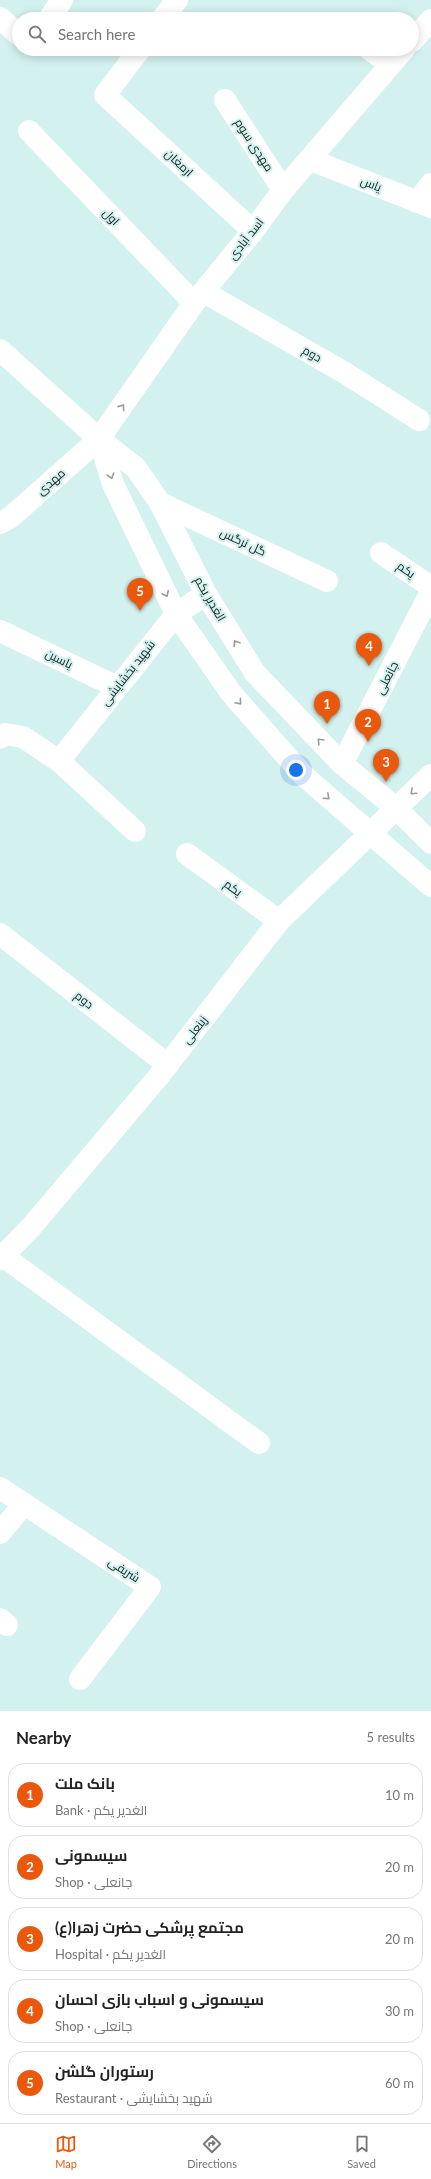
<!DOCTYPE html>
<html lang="en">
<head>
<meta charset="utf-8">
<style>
  :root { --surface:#fff; --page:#f2f2f2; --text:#222; --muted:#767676; --line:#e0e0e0; --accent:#ea580c }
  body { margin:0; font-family:Lato,Cairo,sans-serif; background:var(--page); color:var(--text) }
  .you { position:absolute; left:296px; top:770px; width:14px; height:14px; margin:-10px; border:3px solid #fff; border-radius:50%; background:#1a73e8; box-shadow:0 0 0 6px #1a73e833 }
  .badge { display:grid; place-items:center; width:26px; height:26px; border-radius:50%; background:var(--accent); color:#fff; font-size:13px; font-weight:700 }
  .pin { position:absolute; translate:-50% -33px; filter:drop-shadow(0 1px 2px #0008) }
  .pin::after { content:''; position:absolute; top:21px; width:14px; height:12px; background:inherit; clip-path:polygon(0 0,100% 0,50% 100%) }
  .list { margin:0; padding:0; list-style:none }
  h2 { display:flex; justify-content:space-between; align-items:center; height:52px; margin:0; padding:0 16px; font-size:17px }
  h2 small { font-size:13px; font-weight:400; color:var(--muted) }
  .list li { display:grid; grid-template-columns:26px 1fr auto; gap:12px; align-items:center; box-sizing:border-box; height:64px; margin:0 8px 8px; padding:0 8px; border:1px solid var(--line); border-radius:16px }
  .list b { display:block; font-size:15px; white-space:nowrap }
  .list p { margin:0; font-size:13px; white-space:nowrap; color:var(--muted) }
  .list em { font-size:13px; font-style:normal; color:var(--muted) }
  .icon { flex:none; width:22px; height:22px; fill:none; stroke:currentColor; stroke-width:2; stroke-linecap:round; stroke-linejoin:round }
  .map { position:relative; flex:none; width:431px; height:1711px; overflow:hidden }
  .search { position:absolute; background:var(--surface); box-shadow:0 2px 10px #0003; left:12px; right:12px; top:12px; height:44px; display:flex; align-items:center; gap:10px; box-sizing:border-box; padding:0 14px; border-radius:22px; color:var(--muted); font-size:15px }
  .sheet { height:412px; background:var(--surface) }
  nav { display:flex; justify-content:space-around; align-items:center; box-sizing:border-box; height:56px; border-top:1px solid var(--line); background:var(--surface); font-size:11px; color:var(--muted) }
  nav a { display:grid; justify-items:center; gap:2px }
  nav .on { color:var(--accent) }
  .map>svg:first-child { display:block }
</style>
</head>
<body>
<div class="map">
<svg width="431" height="1711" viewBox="0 0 431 1711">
  <rect width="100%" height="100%" fill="#d3f1ee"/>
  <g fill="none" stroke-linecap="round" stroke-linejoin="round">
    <g stroke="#fff" stroke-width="22">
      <polyline points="0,18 19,35"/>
      <polyline points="49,19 62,0"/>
      <polyline points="162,19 177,0"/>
      <polyline points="412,41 431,20"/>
      <polyline points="140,49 105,95 253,231"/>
      <polyline points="369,49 390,64"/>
      <polyline points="225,100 283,190"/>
      <polyline points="29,131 194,303"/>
      <polyline points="311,160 431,207"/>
      <polyline points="417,202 431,184"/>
      <polyline points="204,292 345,373 419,420"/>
      <polyline points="0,350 99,439 136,468 160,503 206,594 255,673 342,764 396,808 431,843"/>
      <polyline points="99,439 113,484 176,614 231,693 303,775 431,886"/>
      <polyline points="160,503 327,581"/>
      <polyline points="0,523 11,517 99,439 194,303 253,231 283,190 404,49"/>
      <polyline points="381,553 431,587"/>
      <polyline points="0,631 117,687"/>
      <polyline points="0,738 5,734 23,737 59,761 135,831"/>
      <polyline points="59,761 176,614 206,594"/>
      <polyline points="342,764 431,592"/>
      <polyline points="187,854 279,921"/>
      <polyline points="0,934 168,1065"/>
      <polyline points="3,1256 259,1443"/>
      <polyline points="0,1259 32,1226 159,1076 279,921 431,775"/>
      <polyline points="0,1488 150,1587 80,1679"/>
      <polyline points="0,1533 24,1504"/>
      <polyline points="0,1619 7,1625"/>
    </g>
  </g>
  <defs><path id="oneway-chevron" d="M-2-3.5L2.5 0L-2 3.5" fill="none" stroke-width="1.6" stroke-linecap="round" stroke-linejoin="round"/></defs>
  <g stroke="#979c9c">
    <use href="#oneway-chevron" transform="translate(122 407) rotate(-55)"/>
    <use href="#oneway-chevron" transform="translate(111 476) rotate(73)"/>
    <use href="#oneway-chevron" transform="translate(166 594) rotate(64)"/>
    <use href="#oneway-chevron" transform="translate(236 643) rotate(-122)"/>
    <use href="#oneway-chevron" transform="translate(239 702) rotate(49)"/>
    <use href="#oneway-chevron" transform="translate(320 741) rotate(-134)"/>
    <use href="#oneway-chevron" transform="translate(413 792) rotate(137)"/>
    <use href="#oneway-chevron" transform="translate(327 797) rotate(42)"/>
  </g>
  <g text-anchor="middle" stroke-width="4" stroke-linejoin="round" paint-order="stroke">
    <g font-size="12" fill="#182322" stroke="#d3f1ee">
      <text transform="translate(254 145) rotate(57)" y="4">مهدی سوم</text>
      <text transform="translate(179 163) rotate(43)" y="4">ارمغان</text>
      <text transform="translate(371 184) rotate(22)" y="4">یاس</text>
      <text transform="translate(111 217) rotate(46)" y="4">اول</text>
      <text transform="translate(246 239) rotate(-52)" y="4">اسد آبادی</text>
      <text transform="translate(312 354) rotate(30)" y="4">دوم</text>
      <text transform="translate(51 482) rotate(-41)" y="4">مهدی</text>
      <text transform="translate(243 542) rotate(25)" y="4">گل نرگس</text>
      <text transform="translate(406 570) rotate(35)" y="4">یکم</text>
      <text transform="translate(210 599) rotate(60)" y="4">الغدیر یکم</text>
      <text transform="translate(59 659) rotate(26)" y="4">یاسین</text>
      <text transform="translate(128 673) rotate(-52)" y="4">شهید بخشایشی</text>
      <text transform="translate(387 678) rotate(-63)" y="4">جانعلی</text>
      <text transform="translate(233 888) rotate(36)" y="4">یکم</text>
      <text transform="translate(84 1000) rotate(38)" y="4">دوم</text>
      <text transform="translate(195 1030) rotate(-52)" y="4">زینعلی</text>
      <text transform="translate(124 1570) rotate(33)" y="4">شریفی</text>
    </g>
  </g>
</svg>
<div class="you"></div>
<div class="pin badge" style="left:327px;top:724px">1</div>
<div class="pin badge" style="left:368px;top:742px">2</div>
<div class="pin badge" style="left:386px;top:782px">3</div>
<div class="pin badge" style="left:369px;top:666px">4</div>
<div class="pin badge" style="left:140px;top:611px">5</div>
<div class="search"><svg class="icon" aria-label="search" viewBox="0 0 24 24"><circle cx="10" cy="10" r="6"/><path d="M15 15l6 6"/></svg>Search here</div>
</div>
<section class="sheet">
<h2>Nearby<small>5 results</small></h2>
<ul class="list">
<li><span class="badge">1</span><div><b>بانک ملت</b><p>Bank · الغدیر یکم</p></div><em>10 m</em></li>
<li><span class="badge">2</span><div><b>سیسمونی</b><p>Shop · جانعلی</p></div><em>20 m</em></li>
<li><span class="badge">3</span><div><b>مجتمع پرشکی حضرت زهرا(ع)</b><p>Hospital · الغدیر یکم</p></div><em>20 m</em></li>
<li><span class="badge">4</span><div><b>سیسمونی و اسباب بازی احسان</b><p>Shop · جانعلی</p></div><em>30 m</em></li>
<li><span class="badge">5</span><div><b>رستوران گلشن</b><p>Restaurant · شهید بخشایشی</p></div><em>60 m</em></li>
</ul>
</section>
<nav>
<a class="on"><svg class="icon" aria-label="map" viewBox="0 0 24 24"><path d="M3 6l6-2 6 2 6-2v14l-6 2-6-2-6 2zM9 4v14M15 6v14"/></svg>Map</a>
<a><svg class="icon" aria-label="directions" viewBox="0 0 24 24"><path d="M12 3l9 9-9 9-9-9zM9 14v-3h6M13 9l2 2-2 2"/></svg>Directions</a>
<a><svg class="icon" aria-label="saved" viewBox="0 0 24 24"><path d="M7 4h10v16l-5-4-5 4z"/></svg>Saved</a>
</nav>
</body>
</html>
